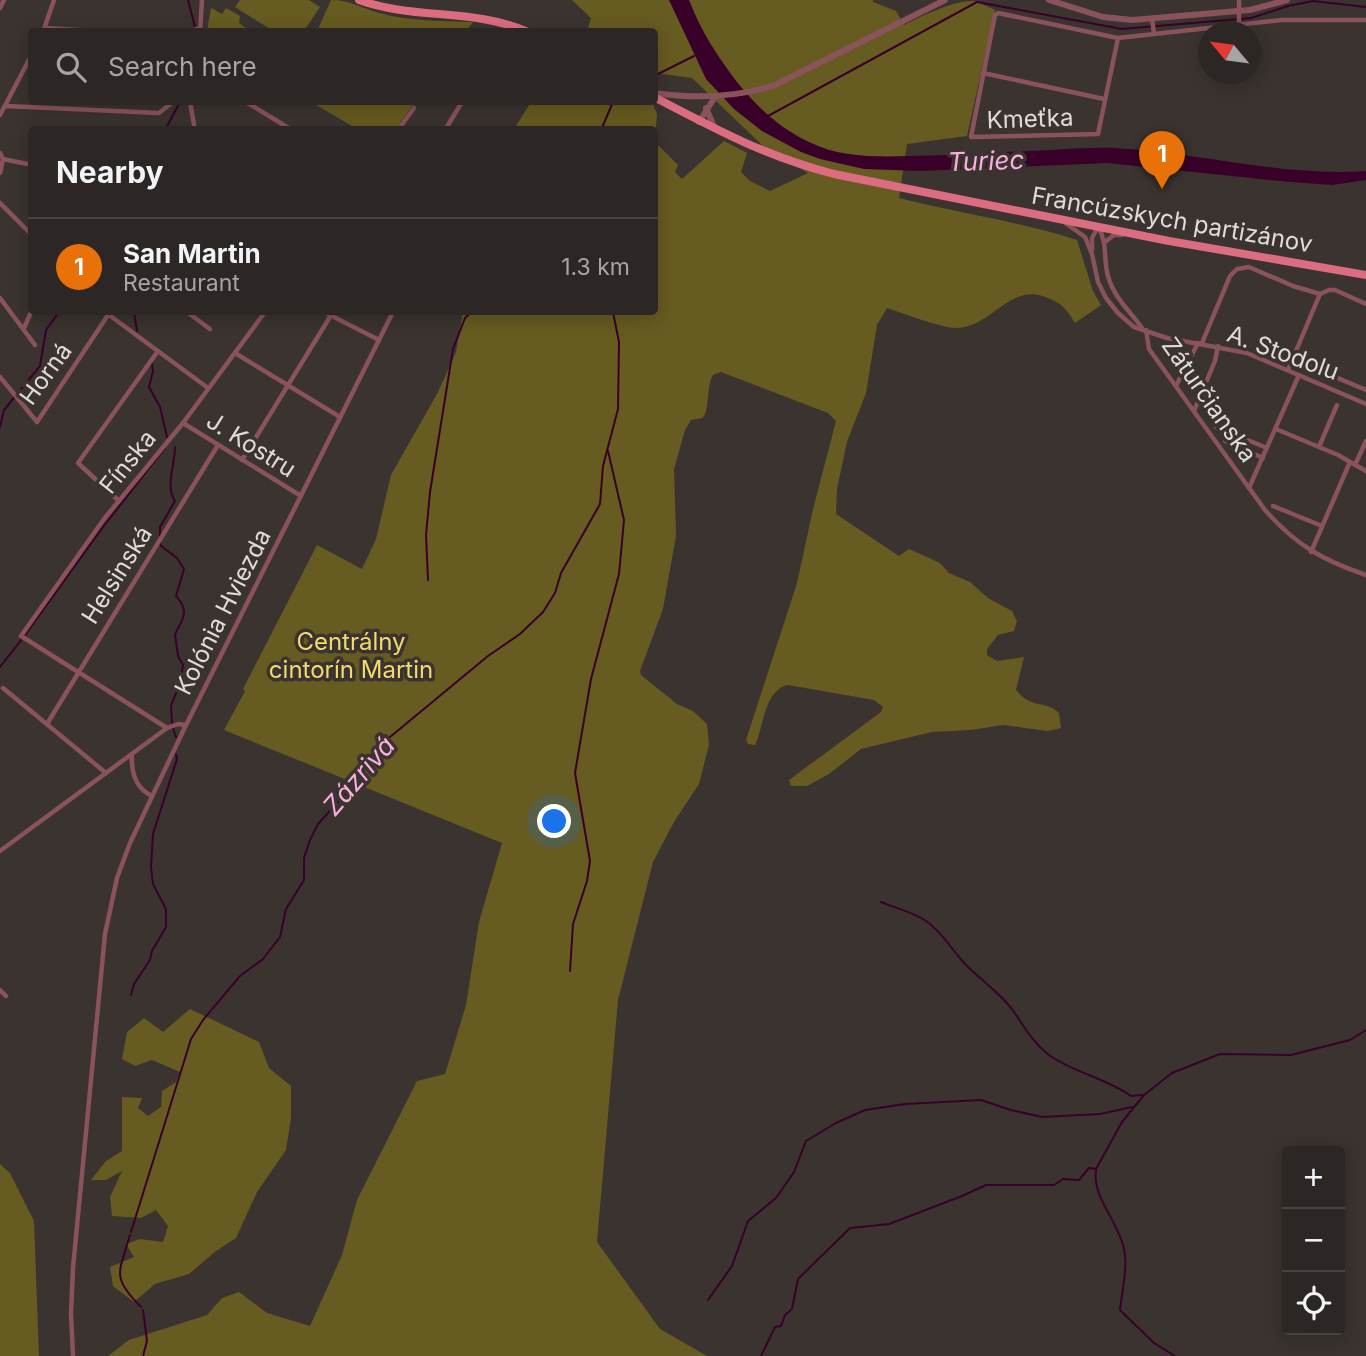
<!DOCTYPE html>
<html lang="en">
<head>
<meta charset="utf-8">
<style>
  :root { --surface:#2c2624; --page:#383231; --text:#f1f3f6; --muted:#a6a5a6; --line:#484341; --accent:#8c9099 }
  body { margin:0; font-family:Inter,sans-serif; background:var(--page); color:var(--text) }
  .controls { position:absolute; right:21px; bottom:21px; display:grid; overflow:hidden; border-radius:7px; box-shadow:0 4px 18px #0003 }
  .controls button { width:63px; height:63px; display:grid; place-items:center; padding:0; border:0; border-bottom:2px solid var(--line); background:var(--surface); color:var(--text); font:35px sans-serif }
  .compass { position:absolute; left:1198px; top:21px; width:63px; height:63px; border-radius:50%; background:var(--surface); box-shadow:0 4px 18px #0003; rotate:299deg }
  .you { position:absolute; left:555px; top:822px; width:24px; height:24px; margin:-18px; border:5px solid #fff; border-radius:50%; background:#1a73e8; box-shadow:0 0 0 10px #1a73e833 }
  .badge { display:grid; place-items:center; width:46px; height:46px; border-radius:50%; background:var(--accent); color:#fff; font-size:23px; font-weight:700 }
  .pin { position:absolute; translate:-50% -58px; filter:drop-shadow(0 2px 4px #0008) }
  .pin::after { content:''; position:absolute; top:37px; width:24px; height:21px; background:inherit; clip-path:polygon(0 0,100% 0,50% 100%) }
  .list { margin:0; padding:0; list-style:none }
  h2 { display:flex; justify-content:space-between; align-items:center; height:91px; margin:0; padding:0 28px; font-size:30px }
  h2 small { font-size:23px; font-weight:400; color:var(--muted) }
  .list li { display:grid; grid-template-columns:46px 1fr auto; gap:21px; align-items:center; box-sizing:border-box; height:98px; padding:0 28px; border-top:2px solid var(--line) }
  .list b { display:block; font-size:26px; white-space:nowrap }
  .list p { margin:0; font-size:23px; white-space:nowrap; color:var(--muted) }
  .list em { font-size:23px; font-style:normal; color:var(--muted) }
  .icon { flex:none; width:38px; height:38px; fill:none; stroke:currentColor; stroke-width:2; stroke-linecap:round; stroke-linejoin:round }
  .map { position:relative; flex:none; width:1366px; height:1356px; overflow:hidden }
  .search { position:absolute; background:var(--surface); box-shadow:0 4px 18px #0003; left:28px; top:28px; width:630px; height:77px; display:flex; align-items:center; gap:18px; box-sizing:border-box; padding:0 24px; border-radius:7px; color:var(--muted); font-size:26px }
  .panel { position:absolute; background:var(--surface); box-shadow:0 4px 18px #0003; left:28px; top:126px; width:630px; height:189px; border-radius:7px }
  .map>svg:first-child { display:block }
</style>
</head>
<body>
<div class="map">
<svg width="1366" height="1356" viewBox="0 0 1366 1356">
  <rect width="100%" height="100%" fill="#3a3330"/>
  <g fill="#665b20">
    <polygon points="240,0 309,0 320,7 304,31 273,31 235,7"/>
    <path d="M331 0C349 0 362 8 379 13 409 21 442 21 473 22L466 31H317Z"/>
    <path d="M572 0H873V2L896 11 904 25C922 16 954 0 974 1 981 3 988 7 995 10L967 136 907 144 899 198C958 213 1019 221 1077 240L1093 291 1101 305 1075 323C1066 309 1064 305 1048 298 1009 281 993 328 955 328 942 328 902 313 887 308L877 325 866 393 847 442 837 489 836 514 899 556 909 549 940 563 949 573 970 582 988 598 1012 611 1017 621 1014 631 998 635 987 649V655L997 661 1024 657 1016 690C1034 711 1044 699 1059 713L1061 728 1048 731 1003 725 971 730 932 732 861 749 829 774 807 786H791L789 780 881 712 883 707 874 700 788 685C764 690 764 727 755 745L748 744 746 740 797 583 813 509 836 421 828 413 721 372 713 375C706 386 710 413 702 418 699 419 695 419 691 420L685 430 674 469 676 536 663 609 640 671 641 675 677 704 693 711 707 724 709 745 699 784 674 822 653 862 618 1000 597 1242 660 1329 707 1356H108L129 1340 207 1315 222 1298 239 1292 267 1313 310 1326 342 1255 357 1200 417 1081 445 1074 466 1005 479 922 502 843 224 730 245 691 243 689 317 545 362 569 376 539 391 475 438 392 456 352 463 312H654V130L514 129 531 102H652L657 114 655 138 658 145 678 165 675 172 682 179 724 141 747 153 741 172 750 181 770 191 808 173 762 145 692 78 655 73 654 32 587 31 591 18Z"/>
    <polygon points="211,8 222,14 226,8 240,16 239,23 250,31 207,31"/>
    <polygon points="311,102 415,102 395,130 357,129"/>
    <polygon points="190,1009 259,1042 269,1068 291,1086 291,1118 286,1150 257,1192 236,1238 216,1251 189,1274 155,1284 134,1302 113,1286 110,1267 134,1257 126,1244 140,1239 163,1242 168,1226 156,1210 141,1218 112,1216 110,1197 122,1171 106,1180 91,1180 106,1161 122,1151 122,1097 142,1098 138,1108 148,1116 161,1107 162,1091 176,1082 180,1072 152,1060 135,1066 122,1059 127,1032 144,1018 163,1032"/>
    <polygon points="0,1164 10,1173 34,1221 39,1356 0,1356"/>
  </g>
  <path fill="#390029" d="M669 0H689C701 31 717 56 737 82 757 107 779 128 809 142 841 158 878 157 913 156 959 155 1005 152 1050 150 1071 149 1093 147 1114 148 1198 152 1281 177 1366 171V180L1332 185 1290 182 1107 163 920 171 864 169 820 159 801 152 762 131 734 109 706 79Z"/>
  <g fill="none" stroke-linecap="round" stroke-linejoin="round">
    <g stroke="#390029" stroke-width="2">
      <polyline points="188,0 195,27"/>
      <polyline points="654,76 694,56"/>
      <polyline points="768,116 977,2 1122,29 1251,18 1288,6 1313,1 1366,7"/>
      <polyline points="165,130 180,102"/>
      <polyline points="601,130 613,102"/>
      <polyline points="134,312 137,331"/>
      <polyline points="152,364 153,371 149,387 160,407 167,437"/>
      <polyline points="0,427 4,410 40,366 46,330 59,312"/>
      <path d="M160 536V527L175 501C165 487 175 464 175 447"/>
      <path d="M160 542 161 546 177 558 184 569 176 596C190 611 183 619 175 634L178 656 183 665 180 684 171 705 172 723"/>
      <polyline points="428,580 426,535 430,492 453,349 465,318 471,312"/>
      <polyline points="25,635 103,527 165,448"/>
      <polyline points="0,667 22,639"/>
      <polyline points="173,728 176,737"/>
      <path d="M881 902C895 908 913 912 926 921 944 933 954 954 969 968 984 982 999 993 1012 1009 1024 1026 1032 1042 1049 1055 1074 1073 1106 1078 1131 1096L1142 1095"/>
      <polyline points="570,971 573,924 587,881 590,861 575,773 591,679 619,574 624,520 608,451"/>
      <polyline points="131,995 134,984 150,960 152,951 166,927 166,909 153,884 151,867 153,834 177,759 176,754"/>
      <path d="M1096 1170C1092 1196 1116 1219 1123 1245 1129 1264 1122 1290 1120 1310L1154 1343 1175 1356"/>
      <polyline points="131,1232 191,1039 203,1020 240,976 263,959 280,937 286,909 304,880 304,858 310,840 318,824 346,793 356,772 384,742 488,656 520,634 543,612 555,593 561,573 600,504 603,466 618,409 619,342 613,312"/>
      <path d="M130 1235C119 1273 111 1277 141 1307"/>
      <polyline points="708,1300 732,1266 748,1221 776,1198 794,1172 806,1141 836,1123 865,1110 905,1104 981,1100 1011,1110 1042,1117 1100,1114 1132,1107"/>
      <polyline points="143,1356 147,1341 143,1310"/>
      <polyline points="761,1356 775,1327 781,1326 785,1315 792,1309 798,1279 850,1228 889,1224 962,1196 986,1185 1054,1185 1063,1179 1079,1180 1089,1168 1096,1169 1122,1122 1144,1095 1172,1073 1220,1054 1291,1055 1350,1040 1366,1030"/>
    </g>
    <g stroke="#8a535b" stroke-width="4.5">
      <polyline points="1239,0 1239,25"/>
      <polyline points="0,8 4,0"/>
      <polyline points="1152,19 1154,33"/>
      <polyline points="45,28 111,32"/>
      <polyline points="43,32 54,0"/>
      <polyline points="188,32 200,28"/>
      <polyline points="200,32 202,0"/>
      <polyline points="1118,38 1098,134 971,137 995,15 998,13 1118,38 1282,20 1366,20"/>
      <polyline points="983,73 1104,99"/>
      <polyline points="190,102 195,130"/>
      <polyline points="246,102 292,130"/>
      <polyline points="6,106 159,113 173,102"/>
      <polyline points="0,115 32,54"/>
      <polyline points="398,130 414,108"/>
      <polyline points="445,130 462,102"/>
      <polyline points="0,153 3,159 0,173"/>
      <polyline points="3,159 32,165"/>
      <polyline points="0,203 32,235"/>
      <polyline points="1064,222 1085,237 1092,254 1098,282 1106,298 1118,313 1134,327 1167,338 1247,353 1366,404"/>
      <polyline points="1105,242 1114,235 1122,235"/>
      <path d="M1092 250V238L1098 227C1108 242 1103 259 1108 276 1114 298 1130 311 1142 328"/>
      <polyline points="0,298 35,345"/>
      <polyline points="105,312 208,388"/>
      <polyline points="187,312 210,329"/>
      <polyline points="324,312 379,340"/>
      <polyline points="24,328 32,310"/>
      <path d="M1146 330 1149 349 1265 510C1296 545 1322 560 1366 575"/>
      <polyline points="1202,343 1230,276 1237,269 1249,267 1293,286 1320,294"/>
      <polyline points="235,353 340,417"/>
      <polyline points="1309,366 1366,390"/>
      <polyline points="1288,370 1320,294 1329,290 1335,290 1366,304"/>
      <polyline points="0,377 37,422 110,312"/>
      <polyline points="1176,386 1198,343"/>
      <polyline points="1194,411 1215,361 1218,346"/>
      <polyline points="183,423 301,496"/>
      <polyline points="1216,427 1267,448"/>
      <polyline points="1276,429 1338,455 1366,471"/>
      <polyline points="1225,441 1263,458"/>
      <polyline points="1319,447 1337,405"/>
      <polyline points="242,460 333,312"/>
      <polyline points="1355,465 1366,441"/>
      <polyline points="1249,488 1299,375"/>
      <polyline points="119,501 78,463 158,351"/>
      <polyline points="1273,506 1322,526"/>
      <polyline points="1311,552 1350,462"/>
      <polyline points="3,688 106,773"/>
      <polyline points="47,724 218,445"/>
      <polyline points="167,728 21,636 104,519 183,423 265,312"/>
      <path d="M132 754C131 771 135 788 152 796"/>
      <polyline points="0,851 167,728 178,724 186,725"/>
      <polyline points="0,990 6,996"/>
      <polyline points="73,1356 71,1314 73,1268 105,934 117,878 130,843 186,725 393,312"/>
    </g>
    <g stroke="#8a535b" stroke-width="6">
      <polyline points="1049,0 1103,17 1132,20 1250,10 1287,0"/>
      <path d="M654 93C696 99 735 98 775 85L945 0"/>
      <polyline points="706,108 715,129"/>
      <polyline points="699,122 715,97"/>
    </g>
    <g stroke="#dc6d80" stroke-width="8">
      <path d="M359 0C414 20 474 8 528 32"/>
      <path d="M654 97C717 130 765 156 834 174L1169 241 1366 275"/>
    </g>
  </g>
  <g text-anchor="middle" stroke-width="7" stroke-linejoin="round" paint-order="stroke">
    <g font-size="24" fill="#e0dbda" stroke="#3a3330">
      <text transform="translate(1030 119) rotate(-2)" y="8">Kmeťka</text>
      <text transform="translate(1172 220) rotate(10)" y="8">Francúzskych partizánov</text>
      <text transform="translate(1283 353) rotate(20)" y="8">A. Stodolu</text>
      <text transform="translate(46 374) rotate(-54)" y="8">Horná</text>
      <text transform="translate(1209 400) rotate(55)" y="8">Záturčianska</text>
      <text transform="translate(251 445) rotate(32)" y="8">J. Kostru</text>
      <text transform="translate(128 462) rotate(-51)" y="8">Fínska</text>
      <text transform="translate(117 575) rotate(-58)" y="8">Helsinská</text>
      <text transform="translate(223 612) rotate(-63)" y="8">Kolónia Hviezda</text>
    </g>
    <g font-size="24" fill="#f2db6c" stroke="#3a3330">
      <text x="351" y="650">Centrálny<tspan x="351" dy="28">cintorín Martin</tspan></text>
    </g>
    <g font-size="26" font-style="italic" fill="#fcafde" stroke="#3a3330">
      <text transform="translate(986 161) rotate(-2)" y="9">Turiec</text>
      <text transform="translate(359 776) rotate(-49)" y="9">Zázrivá</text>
    </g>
  </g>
</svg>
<div class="controls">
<button>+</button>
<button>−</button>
<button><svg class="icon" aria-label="locate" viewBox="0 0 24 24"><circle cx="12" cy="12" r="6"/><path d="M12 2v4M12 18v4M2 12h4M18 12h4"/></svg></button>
</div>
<svg class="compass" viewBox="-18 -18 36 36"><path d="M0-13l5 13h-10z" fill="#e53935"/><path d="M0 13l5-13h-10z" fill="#a6a5a6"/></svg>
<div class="you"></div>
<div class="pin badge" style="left:1162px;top:189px;background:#e8710a">1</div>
<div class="search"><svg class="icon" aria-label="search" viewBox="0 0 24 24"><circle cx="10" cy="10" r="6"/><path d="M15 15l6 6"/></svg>Search here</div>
<section class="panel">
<h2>Nearby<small></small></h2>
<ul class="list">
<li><span class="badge" style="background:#e8710a">1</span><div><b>San Martin</b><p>Restaurant</p></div><em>1.3 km</em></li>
</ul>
</section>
</div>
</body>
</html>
